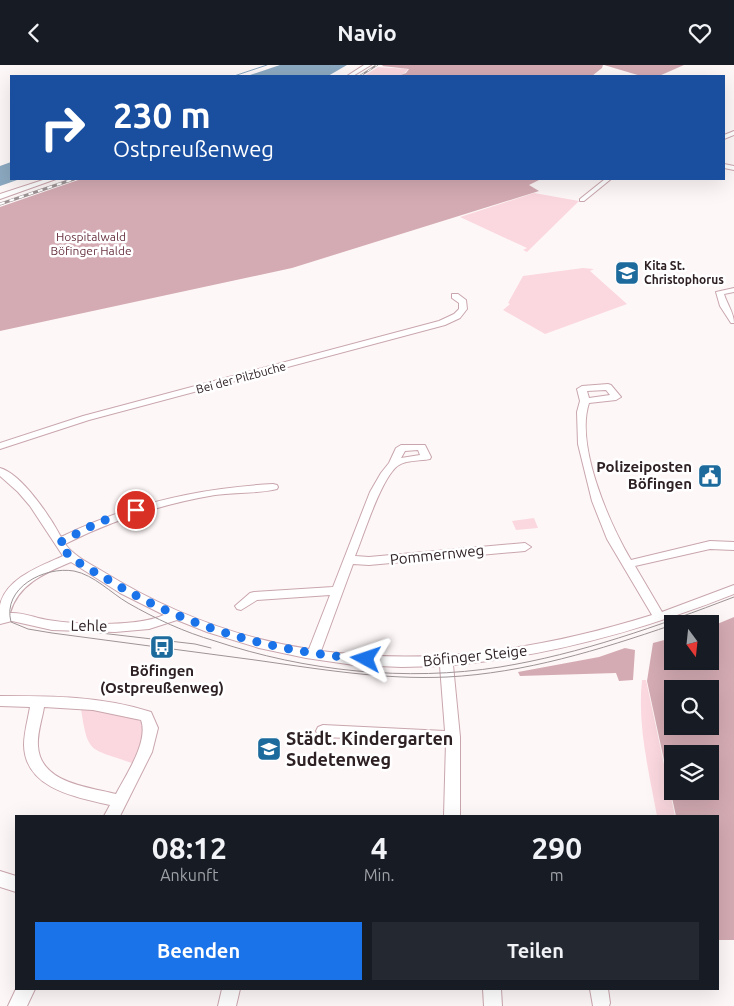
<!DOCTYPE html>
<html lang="de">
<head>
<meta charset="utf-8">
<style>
  body { margin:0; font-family:Ubuntu,sans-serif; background:#242831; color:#f1f3f6; height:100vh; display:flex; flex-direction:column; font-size:19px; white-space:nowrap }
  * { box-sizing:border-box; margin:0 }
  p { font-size:16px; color:#9ea1a6 }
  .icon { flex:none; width:28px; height:28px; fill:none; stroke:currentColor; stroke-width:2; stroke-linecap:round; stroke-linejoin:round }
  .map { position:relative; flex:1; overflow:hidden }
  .drawer { position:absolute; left:15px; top:750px; width:704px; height:175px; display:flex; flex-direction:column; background:#171b24; border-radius:0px; box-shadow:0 5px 20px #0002 }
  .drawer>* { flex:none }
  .banner { position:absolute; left:10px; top:10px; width:715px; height:105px; border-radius:0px; box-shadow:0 5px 20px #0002; background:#1a4fa0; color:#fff; overflow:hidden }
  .needle { width:32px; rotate:165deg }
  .fabs { position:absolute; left:664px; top:550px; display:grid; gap:10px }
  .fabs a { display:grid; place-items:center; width:55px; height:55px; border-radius:0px; background:#171b24; box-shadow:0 5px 20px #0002; font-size:25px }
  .pin { position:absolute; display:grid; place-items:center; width:42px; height:42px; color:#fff; margin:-21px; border:2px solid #fff; border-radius:50%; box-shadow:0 1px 5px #0007 }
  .me { position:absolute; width:55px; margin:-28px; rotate:275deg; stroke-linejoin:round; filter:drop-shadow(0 0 4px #0008) }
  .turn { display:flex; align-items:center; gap:18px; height:105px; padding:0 20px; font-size:22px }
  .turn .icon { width:65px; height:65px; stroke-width:2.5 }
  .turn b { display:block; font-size:35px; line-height:42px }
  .eta { display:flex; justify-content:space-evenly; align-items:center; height:85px; text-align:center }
  .eta b { font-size:30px; font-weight:700; line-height:35px }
  .cta { display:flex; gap:10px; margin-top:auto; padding:10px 20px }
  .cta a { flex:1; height:58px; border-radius:0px; background:#1a73e8; color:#fff; font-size:20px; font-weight:700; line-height:58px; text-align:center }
  .cta a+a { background:#242831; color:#f1f3f6 }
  header { display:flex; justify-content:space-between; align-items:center; height:65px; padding:0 20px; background:#171b24; font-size:22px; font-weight:700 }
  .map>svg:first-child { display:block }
</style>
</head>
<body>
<header><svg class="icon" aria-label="back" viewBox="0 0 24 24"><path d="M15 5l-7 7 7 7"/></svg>Navio<svg class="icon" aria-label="heart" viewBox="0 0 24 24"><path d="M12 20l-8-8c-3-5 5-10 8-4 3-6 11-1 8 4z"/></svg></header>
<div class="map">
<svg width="734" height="941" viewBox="0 0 734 941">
  <rect width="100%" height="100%" fill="#fef7f8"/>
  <!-- green -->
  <g fill="#fbd8df">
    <path d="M378 2 408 4C401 16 376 11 364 11Z"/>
    <polygon points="534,128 579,136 527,187 523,185 527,183 460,152"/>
    <polygon points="583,203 594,204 590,206 627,239 545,269 503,245 510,239 508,238 523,211"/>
    <polygon points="534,453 538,463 516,465 512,456"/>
    <path d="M642 615H646L675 751H657C649 707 637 660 642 615Z"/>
    <path d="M81 644 128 649 141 657 144 671 132 698C90 683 88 690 81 644Z"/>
  </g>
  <!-- forest -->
  <g fill="#d4abb3" fill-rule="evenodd">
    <polygon points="383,0 603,0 602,3 592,11 398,11 406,8 409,4 382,1"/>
    <polygon points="604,0 684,0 659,11 641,11"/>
    <polygon points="81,114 541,114 529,120 539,126 292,203 0,266 0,142"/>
    <path d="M734 552V875H718V751H676L647 616 653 578 672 573V596H710V562ZM672 624H710V661H672ZM672 689H710V726H672Z"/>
    <polygon points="625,583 635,585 633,615 619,616 616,608 520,611 518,607 599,592"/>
  </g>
  <!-- water -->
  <g fill="#8ba9c1">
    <polygon points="280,0 347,0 328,11 247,11"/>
    <polygon points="11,97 11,114 20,114 0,121 0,101"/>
  </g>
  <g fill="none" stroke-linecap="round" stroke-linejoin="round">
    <!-- stream -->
    <polyline stroke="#8ba9c1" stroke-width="1" points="234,11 267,0"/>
    <defs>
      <g id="minor">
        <polygon points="734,66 734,70 724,74 724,70"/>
        <polygon points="724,99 734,101 734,105 724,103"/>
        <polygon points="605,114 611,114 584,136 580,136 580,134"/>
        <path d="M734 223V227L724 229C727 239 734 248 734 258H731L720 241 716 227Z"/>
        <polygon points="452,229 458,229 466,235 467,244 460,253 445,260 89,355 0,384 0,378 83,351 439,256 454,249 459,244 459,238 452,233"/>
        <path d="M608 319 611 320 621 332 616 335 589 338C575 380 609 458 631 495L710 476 734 477V485L710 484 635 501 662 547 734 520V529C643 565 551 591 453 600L460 672V751H444L446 677 323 672 318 670 316 666 318 662 323 660 445 666 440 601 402 602 354 600 306 593 259 583 207 567 177 555 149 564 115 567 52 565 12 556 0 559C0 553 0 546 0 540 6 513 41 501 63 491L30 441 18 427 0 411V403C22 409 51 453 61 472 128 439 199 423 273 419L277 420 278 422 277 424C257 429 235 427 215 430 162 439 113 455 65 479 74 491 90 499 102 506 165 545 236 573 309 584L330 530 257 535 241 545 237 544 235 541 250 528 254 527 333 522 370 427 381 408 389 398 396 383 401 380H425L431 392 430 394C421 396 406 395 399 400 382 410 363 472 355 491L369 492 525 478 531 482 525 486 369 500 353 499 321 586C435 601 543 584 652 550L607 474 592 436 578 379 577 347 580 336 577 324 582 321ZM606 325 610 330 589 333 587 326ZM418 385 420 390 401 393 405 386ZM71 497 120 528 164 550C137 562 78 560 48 555 35 553 23 547 10 548 18 519 45 508 71 497Z"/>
        <path d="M0 631C51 631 102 631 151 647L158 663 152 687 120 751H104L110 740C76 732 25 724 24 680 24 668 28 654 30 642L0 641ZM44 642 93 645 141 655C149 676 126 710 116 729 88 722 40 718 38 681 37 668 42 655 44 642Z"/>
        <polygon points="0,806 16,811 16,827 0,822"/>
        <polygon points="16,924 35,924 27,941 8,941"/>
        <polygon points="222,924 240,924 236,941 218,941"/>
        <polygon points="483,924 501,924 502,941 484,941"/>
        <polygon points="590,924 608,924 610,938 609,941 593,941"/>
      </g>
      <g id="tertiary">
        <polygon points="364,0 371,0 353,11 347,11"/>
        <polygon points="46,114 56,114 0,134 0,129"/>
      </g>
    </defs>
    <!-- minor casing -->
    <use href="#minor" stroke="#c9a6ad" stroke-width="2"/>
    <!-- tertiary casing -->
    <use href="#tertiary" stroke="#c9a6ad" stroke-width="2"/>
    <!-- minor -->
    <use href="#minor" fill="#fff" fill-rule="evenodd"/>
    <!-- tertiary -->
    <use href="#tertiary" fill="#fff" fill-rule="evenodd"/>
    <!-- tram -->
    <g stroke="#9e9496" stroke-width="1">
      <path d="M672 560C599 585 525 608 447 612 383 615 319 604 255 595 187 586 120 577 52 568L28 564 11 557C2 523 44 501 74 506 94 510 111 528 128 538 156 554 184 567 215 576 305 606 406 617 500 602 580 589 658 561 734 532"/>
      <polyline points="92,567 195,579 211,583"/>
    </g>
    <defs>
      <polyline id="rail-far1" points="360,11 377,0"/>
      <polyline id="rail" points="0,139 74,114"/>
    </defs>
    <!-- rail-far1 casing -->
    <use href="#rail-far1" stroke="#9e9496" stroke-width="2"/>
    <!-- rail casing -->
    <use href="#rail" stroke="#9e9496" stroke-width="3"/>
    <!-- rail-far1 -->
    <use href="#rail-far1" stroke="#fff" stroke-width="1" stroke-dasharray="4.5" stroke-linecap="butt"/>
    <!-- rail -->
    <use href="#rail" stroke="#fff" stroke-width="2" stroke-dasharray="5" stroke-linecap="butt"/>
  </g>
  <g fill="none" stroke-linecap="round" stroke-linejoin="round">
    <!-- route -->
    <path stroke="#1a73e8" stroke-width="9" stroke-dasharray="0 16.2" d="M136 445 99 457 59 478C69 495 90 504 107 514 187 563 273 587 366 594"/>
  </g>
  <!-- icons -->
  <defs>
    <symbol id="school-square" viewBox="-11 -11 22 22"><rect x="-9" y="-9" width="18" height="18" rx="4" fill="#1d6a9c" stroke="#fff"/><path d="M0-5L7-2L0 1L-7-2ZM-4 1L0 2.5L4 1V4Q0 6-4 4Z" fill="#fff"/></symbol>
    <symbol id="civic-square" viewBox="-11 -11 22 22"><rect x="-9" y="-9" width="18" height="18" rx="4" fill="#1d6a9c" stroke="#fff"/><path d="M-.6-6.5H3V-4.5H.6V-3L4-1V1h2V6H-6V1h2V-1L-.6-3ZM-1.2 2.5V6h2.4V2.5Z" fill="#fff"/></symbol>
    <symbol id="bus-square" viewBox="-11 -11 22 22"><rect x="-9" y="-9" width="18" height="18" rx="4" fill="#1d6a9c" stroke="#fff"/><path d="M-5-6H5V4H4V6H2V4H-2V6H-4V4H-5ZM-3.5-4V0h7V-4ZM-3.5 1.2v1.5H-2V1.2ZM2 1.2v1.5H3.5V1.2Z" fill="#fff"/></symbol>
  </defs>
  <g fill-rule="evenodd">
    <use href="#school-square" x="613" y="194" width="28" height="28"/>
    <use href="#civic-square" x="696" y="397" width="28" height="28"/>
    <use href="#bus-square" x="148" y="568" width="28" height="28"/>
    <use href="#school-square" x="255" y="670" width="28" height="28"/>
  </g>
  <g text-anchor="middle" stroke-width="5" stroke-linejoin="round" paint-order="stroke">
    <!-- far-park labels -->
    <g font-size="12" fill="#693341" stroke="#fff">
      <text x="91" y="176">Hospitalwald<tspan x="91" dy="14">Böfinger Halde</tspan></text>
    </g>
    <!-- far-poi labels -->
    <g font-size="12" font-weight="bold" fill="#2e2124" stroke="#fff" text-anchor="start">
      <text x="644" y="205">Kita St.<tspan x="644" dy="14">Christophorus</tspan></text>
    </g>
    <!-- far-street labels -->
    <g font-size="12" fill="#2e2124" stroke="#fff">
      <text transform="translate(241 313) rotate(-15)" y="4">Bei der Pilzbuche</text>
    </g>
    <!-- poi labels -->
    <g font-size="15" font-weight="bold" fill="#2e2124" stroke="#fff" text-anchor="end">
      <text x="692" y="407">Polizeiposten<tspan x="692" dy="17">Böfingen</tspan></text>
      <text x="162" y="611" text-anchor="middle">Böfingen<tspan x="162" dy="17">(Ostpreußenweg)</tspan></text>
    </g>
    <!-- street labels -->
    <g font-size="15" fill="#2e2124" stroke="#fff">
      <text transform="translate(437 490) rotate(-6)" y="5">Pommernweg</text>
      <text transform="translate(89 561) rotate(1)" y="5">Lehle</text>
      <text transform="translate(475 591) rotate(-6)" y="5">Böfinger Steige</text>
    </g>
    <!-- near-poi labels -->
    <g font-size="18" font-weight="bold" fill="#2e2124" stroke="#fff" text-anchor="start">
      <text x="286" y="680">Städt. Kindergarten<tspan x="286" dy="21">Sudetenweg</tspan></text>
    </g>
  </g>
</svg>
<div class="fabs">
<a><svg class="needle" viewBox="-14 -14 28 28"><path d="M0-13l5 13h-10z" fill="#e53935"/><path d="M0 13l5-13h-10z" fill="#9ea1a6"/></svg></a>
<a><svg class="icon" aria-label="search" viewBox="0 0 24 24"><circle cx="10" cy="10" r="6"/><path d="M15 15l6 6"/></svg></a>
<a><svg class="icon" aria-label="layers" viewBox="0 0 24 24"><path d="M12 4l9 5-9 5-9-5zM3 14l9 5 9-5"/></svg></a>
</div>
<div class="pin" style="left:136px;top:445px;background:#d93025"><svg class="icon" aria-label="arrive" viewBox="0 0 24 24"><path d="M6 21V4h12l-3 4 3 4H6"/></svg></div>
<svg class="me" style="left:366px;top:594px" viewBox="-20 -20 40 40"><path d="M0-17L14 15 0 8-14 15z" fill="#1a73e8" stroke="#fff" stroke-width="4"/></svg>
<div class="banner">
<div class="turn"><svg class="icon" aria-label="right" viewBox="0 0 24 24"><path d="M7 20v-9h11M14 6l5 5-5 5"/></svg><div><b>230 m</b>Ostpreußenweg</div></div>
</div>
<section class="drawer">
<div class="eta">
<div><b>08:12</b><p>Ankunft</p></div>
<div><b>4</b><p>Min.</p></div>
<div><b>290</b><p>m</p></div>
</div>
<div class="cta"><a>Beenden</a><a>Teilen</a></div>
</section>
</div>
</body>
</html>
